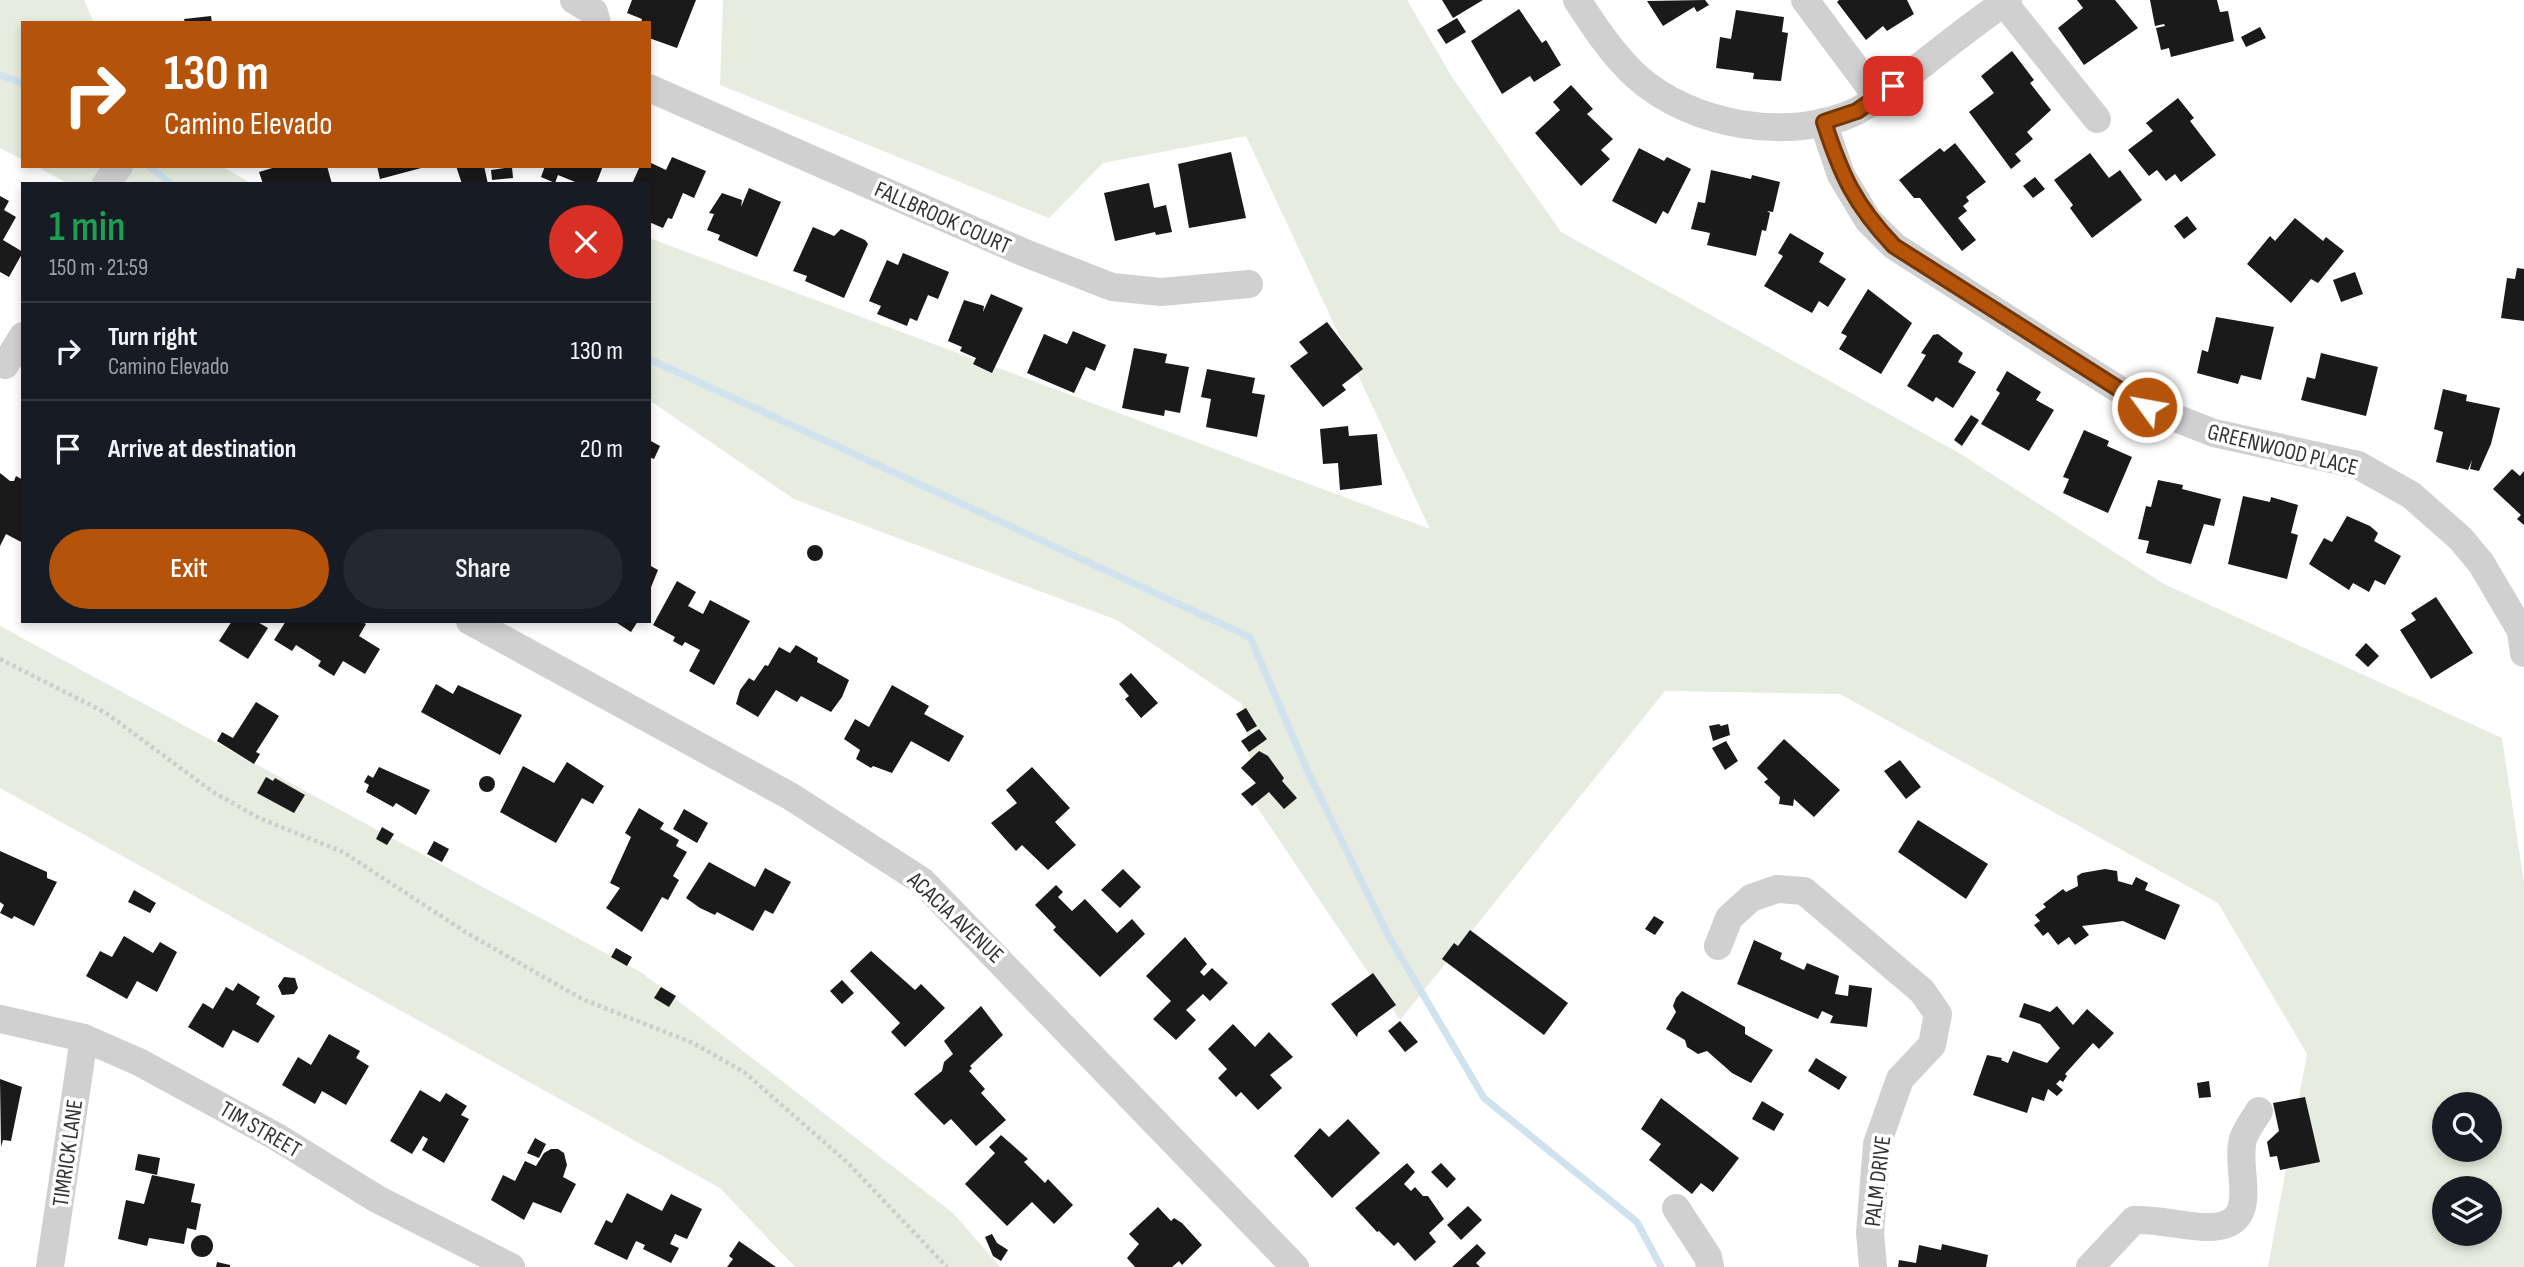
<!DOCTYPE html>
<html lang="en">
<head>
<meta charset="utf-8">
<style>
  body { margin:0; font-family:"Sofia Sans Condensed",sans-serif; background:#242831; color:#f1f3f6; height:100vh; display:flex; flex-direction:column; font-size:26px; white-space:nowrap }
  * { box-sizing:border-box; margin:0 }
  p { font-size:23px; color:#9ea1a6 }
  .icon { flex:none; width:38px; height:38px; fill:none; stroke:currentColor; stroke-width:2; stroke-linecap:round; stroke-linejoin:round }
  .map { position:relative; flex:1; overflow:hidden }
  .side { position:absolute; left:21px; top:182px; width:630px; height:441px; display:flex; flex-direction:column; background:#171b24; border-radius:0px; box-shadow:0 4px 10px #0003 }
  .side>* { flex:none }
  .top-card { position:absolute; left:21px; top:21px; width:630px; height:147px; border-radius:0px; box-shadow:0 4px 10px #0003; background:#b45309; color:#fff; overflow:hidden }
  .tools { position:absolute; left:2432px; top:1092px; display:grid; gap:14px }
  .tools a { display:grid; place-items:center; width:70px; height:70px; border-radius:50%; background:#171b24; box-shadow:0 4px 10px #0003; font-size:35px }
  .pin { position:absolute; display:grid; place-items:center; width:60px; height:60px; color:#fff; margin:-30px; border-radius:14px; box-shadow:0 4px 10px #0006 }
  .me { position:absolute; width:77px; margin:-38px; rotate:302deg; stroke-linejoin:round; filter:drop-shadow(0 0 5px #0008) }
  .turn { display:flex; align-items:center; gap:24px; height:147px; padding:0 28px; font-size:32px }
  .turn .icon { width:91px; height:91px; stroke-width:2.5 }
  .turn b { display:block; font-size:49px; line-height:60px }
  .round { display:grid; place-items:center; flex:none; width:74px; height:74px; border-radius:37px; background:#242831 }
  .overview { display:flex; align-items:center; justify-content:space-between; height:119px; padding:0 28px }
  h1 { font-size:42px; font-weight:600; line-height:52px; color:#1e9e55 }
  .cta { display:flex; gap:14px; margin-top:auto; padding:14px 28px }
  .cta a { flex:1; height:80px; border-radius:42px; background:#b45309; color:#fff; font-size:28px; font-weight:600; line-height:80px; text-align:center }
  .cta a+a { background:#242831; color:#f1f3f6 }
  ul { padding:0; list-style:none }
  li { display:flex; align-items:center; gap:21px; height:98px; padding:0 28px; border-top:2px solid #363941 }
  li div { flex:1 }
  li b { display:block; font-size:26px }
  li em { font-style:normal }
  .map>svg:first-child { display:block }
</style>
</head>
<body>
<div class="map">
<svg width="2524" height="1267" viewBox="0 0 2524 1267">
  <rect width="100%" height="100%" fill="#fff"/>
  <!-- green -->
  <g fill="#e6ecdf" fill-rule="evenodd">
    <polygon points="0,0 84,0 94,23 23,23 23,160 0,148"/>
    <path d="M723 0H1407L1452 77 1561 232 1959 453 2164 584 2502 738 2524 883V1267H2268L2307 1054 2218 903 1840 694 1665 691 1400 1020 1257 807 1242 704 1117 620 794 499 649 400V238L1430 529 1246 136 1103 163 1049 218 720 85ZM2445 1104H2490V1150H2445ZM2445 1188H2490V1234H2445Z"/>
    <polygon points="35,166 221,166 252,184 69,184"/>
    <polygon points="0,626 642,973 953,1213 1000,1267 795,1267 720,1188 0,788"/>
  </g>
  <g fill="none" stroke-linecap="round" stroke-linejoin="round">
    <!-- stream -->
    <g stroke="#cfe2ee" stroke-width="7">
      <polyline points="0,75 23,83"/>
      <polyline points="149,166 171,184"/>
      <polyline points="649,359 1250,637 1309,774 1388,935 1484,1098 1637,1222 1661,1267"/>
    </g>
  </g>
  <!-- building -->
  <g fill="#1a1a1a">
    <polygon points="632,0 696,0 677,48 649,38 649,23 641,23 642,19 627,13"/>
    <polygon points="1442,0 1483,0 1453,18"/>
    <polygon points="1705,0 1709,5 1697,12 1694,7 1663,26 1647,1"/>
    <polygon points="1839,0 1907,0 1914,14 1887,31 1883,26 1866,40 1837,2"/>
    <polygon points="2077,0 2115,0 2138,28 2084,65 2058,28 2083,8"/>
    <polygon points="2150,0 2217,0 2220,12 2228,11 2234,41 2171,57 2169,48 2161,50 2156,28 2165,26 2164,24 2155,26"/>
    <polygon points="1519,9 1542,43 1546,40 1561,65 1534,82 1530,76 1502,94 1471,41"/>
    <polygon points="1736,10 1784,17 1782,32 1788,33 1781,81 1753,79 1754,73 1716,68 1720,37 1731,39"/>
    <polygon points="211,16 212,23 185,23 184,19"/>
    <polygon points="1457,18 1466,32 1446,44 1437,30"/>
    <polygon points="2260,27 2266,38 2246,47 2241,37"/>
    <polygon points="2012,51 2034,80 2030,83 2051,110 2027,132 2033,139 2015,154 2021,161 2011,169 1969,112 1994,93 1981,76"/>
    <polygon points="1571,85 1593,109 1587,114 1613,139 1601,150 1610,159 1581,186 1535,133 1560,110 1553,102"/>
    <polygon points="2178,98 2194,118 2190,121 2216,155 2181,182 2175,174 2166,181 2157,170 2149,176 2128,150 2153,131 2146,123"/>
    <polygon points="1955,143 1986,182 1966,197 1969,201 1963,206 1967,211 1958,218 1976,240 1962,251 1920,198 1914,198 1899,180 1940,148 1944,152"/>
    <polygon points="1639,148 1664,161 1667,157 1691,169 1668,214 1663,211 1656,224 1612,201"/>
    <polygon points="1231,152 1246,218 1189,228 1178,164"/>
    <polygon points="2090,153 2109,178 2120,170 2142,200 2092,238 2070,208 2073,205 2054,180"/>
    <polygon points="672,157 706,171 694,198 683,193 672,219 668,218 663,228 649,222 649,184 632,184 640,166 649,166 649,162 666,170"/>
    <polygon points="279,166 327,166 332,184 263,184 259,172"/>
    <polygon points="377,166 425,166 425,167 380,179"/>
    <polygon points="456,166 484,166 488,184 462,184"/>
    <polygon points="545,166 603,166 596,184 580,184 558,175 555,183 541,177"/>
    <polygon points="512,167 513,178 492,180 491,170"/>
    <polygon points="1711,170 1751,179 1752,175 1780,182 1773,212 1767,211 1770,213 1766,231 1762,230 1756,256 1707,245 1710,233 1691,229 1698,202 1705,203"/>
    <polygon points="2035,177 2045,189 2033,198 2023,186"/>
    <polygon points="1149,183 1154,208 1166,205 1172,232 1156,235 1155,232 1115,241 1104,193"/>
    <polygon points="749,188 781,202 757,257 718,240 720,235 707,230 714,214 709,213 722,193 742,200 741,207"/>
    <polygon points="0,196 9,201 4,210 16,217 3,240 23,252 9,277 0,272"/>
    <polygon points="2187,216 2197,229 2184,239 2174,226"/>
    <polygon points="2295,218 2323,241 2326,237 2344,251 2318,283 2311,279 2291,303 2247,264 2270,236 2275,241"/>
    <polygon points="813,227 834,236 841,229 865,240 868,244 844,298 805,281 807,276 793,271"/>
    <polygon points="1790,233 1824,253 1819,262 1846,279 1828,307 1819,301 1812,313 1764,286 1783,256 1778,253"/>
    <polygon points="903,253 949,272 938,299 928,295 917,321 910,318 907,326 877,314 881,306 869,301 887,260 898,265"/>
    <polygon points="2517,268 2524,269 2524,321 2501,318 2507,278 2515,279"/>
    <polygon points="2355,272 2363,294 2341,302 2333,280"/>
    <polygon points="1868,289 1912,323 1881,374 1839,349 1847,336 1841,333"/>
    <polygon points="991,294 1023,308 992,373 973,364 976,358 960,351 962,347 948,341 964,300 984,306 983,312"/>
    <polygon points="2216,317 2274,327 2261,380 2241,375 2238,384 2197,373 2202,350 2208,352"/>
    <polygon points="1327,322 1363,369 1342,385 1346,390 1323,407 1290,366 1308,353 1299,342"/>
    <polygon points="1073,331 1106,345 1095,371 1086,367 1074,393 1027,373 1044,334 1067,344"/>
    <polygon points="1938,334 1963,353 1958,362 1976,372 1953,408 1936,397 1933,402 1907,386 1926,355 1921,353 1933,335"/>
    <polygon points="1134,348 1167,354 1165,363 1189,367 1180,413 1165,410 1164,416 1122,408"/>
    <polygon points="2321,353 2378,367 2366,416 2301,400 2307,377 2315,379"/>
    <polygon points="1207,369 1255,378 1252,393 1265,395 1257,437 1206,427 1211,399 1201,397"/>
    <polygon points="2007,371 2041,392 2036,400 2054,410 2029,451 1981,424 2000,393 1996,390"/>
    <polygon points="2443,389 2467,395 2466,401 2500,408 2491,444 2479,471 2470,469 2472,460 2468,470 2436,462 2443,432 2434,429"/>
    <polygon points="1971,415 1979,420 1962,446 1954,440"/>
    <polygon points="1348,426 1349,436 1377,434 1382,485 1340,490 1338,463 1323,464 1320,429"/>
    <polygon points="2084,430 2109,441 2107,446 2132,457 2108,513 2063,493 2069,479 2063,477"/>
    <polygon points="649,440 660,446 654,459 649,457"/>
    <polygon points="2512,469 2520,476 2524,471 2524,525 2517,519 2521,515 2493,489"/>
    <polygon points="0,473 10,481 14,481 16,476 23,480 23,543 6,534 0,546"/>
    <polygon points="2158,480 2183,485 2182,489 2221,499 2214,526 2204,524 2191,564 2146,553 2149,541 2138,539 2146,506 2151,507"/>
    <polygon points="2243,496 2270,502 2271,497 2298,505 2291,533 2298,535 2287,579 2228,564"/>
    <polygon points="2347,516 2370,526 2378,533 2374,541 2401,556 2385,585 2375,580 2369,592 2353,583 2349,590 2309,564 2324,538 2332,542"/>
    <circle cx="815" cy="553" r="8"/>
    <polygon points="649,565 658,570 649,592"/>
    <polygon points="677,581 696,592 688,606 703,614 710,600 750,621 714,685 689,671 700,650 685,642 682,646 673,641 675,637 653,625"/>
    <polygon points="2436,597 2473,653 2431,679 2400,630 2416,620 2411,613"/>
    <polygon points="232,621 256,621 268,628 248,659 219,641"/>
    <polygon points="286,621 361,621 366,624 359,636 380,649 365,674 343,661 334,676 318,666 321,661 296,645 292,651 274,640"/>
    <polygon points="614,621 638,621 631,632"/>
    <polygon points="2366,643 2379,656 2368,667 2355,655"/>
    <polygon points="796,645 818,658 817,662 849,680 842,697 831,712 801,696 797,702 776,690 758,717 736,704 740,690 749,678 754,681 765,665 768,666 779,647 790,653"/>
    <polygon points="1131,673 1158,703 1141,718 1125,699 1129,696 1119,684"/>
    <polygon points="436,684 453,694 458,685 522,715 500,755 421,712"/>
    <polygon points="892,685 929,706 924,714 964,736 949,762 911,741 892,773 873,766 871,768 856,759 860,750 844,739 855,719 869,727"/>
    <polygon points="256,702 279,716 256,752 260,754 254,764 217,741 222,732 233,738"/>
    <polygon points="1246,708 1257,726 1247,732 1236,714"/>
    <polygon points="1719,724 1721,726 1728,724 1730,735 1713,741 1709,726"/>
    <polygon points="1259,729 1267,739 1249,752 1241,741"/>
    <polygon points="1784,739 1840,790 1814,817 1794,799 1793,806 1779,804 1780,797 1764,782 1768,779 1757,768"/>
    <polygon points="1726,741 1738,761 1725,770 1712,748"/>
    <polygon points="1259,751 1268,756 1284,778 1282,781 1297,798 1284,809 1269,792 1252,806 1241,794 1256,783 1241,768"/>
    <polygon points="1900,760 1921,787 1906,799 1884,771"/>
    <polygon points="567,762 604,786 593,804 582,798 556,843 500,812 523,766 554,783"/>
    <polygon points="379,767 430,790 416,815 396,803 393,807 366,792 369,785 364,782 368,775 373,778"/>
    <polygon points="1032,767 1070,808 1055,822 1076,845 1048,870 1022,845 1016,851 991,823 1017,803 1006,790"/>
    <circle cx="487" cy="784" r="8"/>
    <polygon points="266,777 273,781 275,778 305,795 294,813 257,793"/>
    <polygon points="639,808 664,823 660,829 679,840 676,846 687,852 673,876 679,880 668,900 662,897 642,932 606,908 620,888 610,883 631,837 625,833"/>
    <polygon points="684,809 708,823 697,843 673,829"/>
    <polygon points="1918,820 1988,864 1966,899 1898,852"/>
    <polygon points="382,827 394,834 387,845 376,839"/>
    <polygon points="434,841 449,849 442,862 427,854"/>
    <polygon points="0,851 47,872 47,878 57,882 34,926 14,916 12,919 0,913 4,905 0,902"/>
    <polygon points="709,862 755,887 765,868 791,882 773,914 765,910 753,931 717,912 715,915 700,908 686,898"/>
    <polygon points="1123,869 1141,887 1120,908 1101,890"/>
    <polygon points="2105,869 2117,871 2118,881 2132,885 2136,877 2148,883 2145,890 2180,905 2165,940 2123,921 2082,926 2089,935 2075,945 2069,937 2058,945 2048,932 2043,936 2034,925 2040,921 2035,915 2046,907 2043,904 2063,889 2066,892 2078,886 2077,876 2082,873"/>
    <polygon points="1056,885 1063,892 1058,897 1072,911 1085,899 1117,933 1132,919 1145,934 1100,977 1053,930 1056,927 1035,905"/>
    <polygon points="134,890 156,903 150,913 128,902"/>
    <polygon points="1654,916 1664,922 1655,935 1645,929"/>
    <polygon points="1470,930 1568,1003 1544,1035 1442,959 1454,943 1458,946"/>
    <polygon points="124,936 153,953 160,942 177,952 157,992 137,981 127,999 86,976 100,951 112,957"/>
    <polygon points="1185,937 1207,964 1200,972 1204,976 1212,968 1228,983 1210,1001 1203,994 1186,1010 1196,1020 1176,1040 1153,1019 1171,1001 1146,976"/>
    <polygon points="1754,940 1782,953 1780,959 1804,970 1807,963 1839,976 1835,994 1848,996 1849,985 1872,988 1867,1027 1830,1023 1833,1016 1822,1011 1818,1019 1737,984"/>
    <polygon points="616,948 632,957 627,966 611,957"/>
    <polygon points="871,951 915,990 921,984 945,1008 905,1047 891,1032 900,1023 850,971"/>
    <polygon points="1373,973 1396,1005 1358,1033 1357,1037 1331,1004"/>
    <polygon points="284,977 295,978 298,988 294,994 282,995 278,986"/>
    <polygon points="842,980 854,993 842,1004 830,991"/>
    <polygon points="238,983 260,997 256,1004 275,1016 258,1043 233,1030 223,1048 188,1027 203,1003 213,1009 226,987 233,991"/>
    <polygon points="661,987 676,996 669,1007 654,998"/>
    <polygon points="1682,991 1745,1027 1745,1034 1773,1050 1751,1083 1732,1073 1707,1051 1698,1054 1687,1047 1685,1040 1666,1029 1676,1012 1673,1006 1676,998"/>
    <polygon points="2024,1003 2050,1012 2057,1006 2073,1025 2087,1009 2114,1033 2099,1049 2093,1043 2065,1074 2067,1076 2063,1082 2060,1080 2056,1084 2063,1090 2057,1096 2048,1089 2044,1101 2032,1097 2027,1113 1973,1095 1987,1055 2002,1058 2001,1060 2008,1063 2013,1051 2047,1063 2060,1048 2040,1024 2019,1017"/>
    <polygon points="981,1006 1003,1035 970,1066 972,1068 969,1071 985,1089 981,1093 1006,1120 976,1146 951,1119 944,1125 914,1094 942,1071 944,1062 953,1054 944,1041"/>
    <polygon points="1400,1021 1418,1042 1405,1052 1388,1031"/>
    <polygon points="1233,1024 1255,1047 1269,1032 1293,1057 1270,1075 1282,1088 1258,1110 1241,1092 1236,1097 1218,1078 1227,1069 1208,1049"/>
    <polygon points="329,1034 360,1051 356,1058 369,1066 346,1105 322,1091 315,1104 282,1085 298,1057 311,1065"/>
    <polygon points="1816,1058 1847,1077 1839,1090 1808,1071"/>
    <polygon points="0,1079 22,1087 11,1141 3,1140 1,1147"/>
    <polygon points="2209,1081 2211,1097 2199,1098 2197,1083"/>
    <polygon points="420,1090 440,1102 446,1093 467,1106 461,1115 469,1119 444,1163 422,1150 428,1139 423,1136 412,1154 390,1141"/>
    <polygon points="2305,1097 2320,1162 2280,1170 2277,1156 2270,1157 2267,1142 2279,1131 2273,1103"/>
    <polygon points="1661,1098 1739,1158 1713,1192 1701,1183 1692,1194 1649,1160 1661,1144 1641,1129"/>
    <polygon points="1762,1101 1784,1114 1774,1131 1752,1119"/>
    <polygon points="1348,1119 1380,1153 1332,1198 1294,1156 1320,1128 1329,1137"/>
    <polygon points="1001,1135 1028,1159 1024,1162 1045,1183 1048,1179 1073,1205 1054,1224 1032,1202 1007,1226 965,1184 995,1153 989,1147"/>
    <polygon points="535,1138 546,1144 539,1158 527,1153"/>
    <polygon points="551,1149 558,1149 564,1153 567,1165 563,1177 576,1184 561,1213 533,1202 524,1220 491,1200 503,1175 515,1181 525,1161 536,1166 544,1153"/>
    <polygon points="138,1154 160,1158 157,1175 135,1170"/>
    <polygon points="1407,1163 1415,1172 1404,1184 1411,1191 1415,1187 1423,1196 1428,1196 1444,1219 1429,1233 1436,1242 1415,1261 1398,1242 1394,1246 1379,1231 1377,1232 1355,1208"/>
    <polygon points="1441,1163 1456,1179 1447,1188 1431,1172"/>
    <polygon points="152,1175 195,1184 191,1202 201,1204 196,1230 187,1228 184,1244 149,1238 147,1246 118,1239 126,1200 144,1204"/>
    <polygon points="627,1193 662,1211 671,1194 702,1209 687,1239 675,1234 670,1244 679,1248 671,1263 643,1249 645,1245 636,1241 627,1260 594,1244 606,1220 612,1223"/>
    <polygon points="1468,1206 1482,1220 1461,1240 1447,1225"/>
    <polygon points="1158,1207 1171,1221 1174,1218 1182,1223 1202,1245 1182,1265 1179,1261 1172,1267 1135,1267 1127,1258 1139,1244 1129,1234"/>
    <polygon points="992,1234 997,1243 1008,1250 1001,1261 993,1256 985,1237"/>
    <circle cx="202" cy="1246" r="11"/>
    <polygon points="739,1241 776,1267 727,1267 733,1259 729,1256"/>
    <polygon points="1477,1244 1486,1253 1476,1263 1480,1267 1452,1267"/>
    <polygon points="1942,1244 1988,1255 1986,1267 1898,1267 1899,1260 1916,1263 1919,1245 1941,1250"/>
    <polygon points="217,1262 230,1265 230,1267 216,1267"/>
  </g>
  <g fill="none" stroke-linecap="round" stroke-linejoin="round">
    <!-- path -->
    <polyline stroke="#cdcdcd" stroke-width="4.5" stroke-dasharray="3.5 3.5" stroke-linecap="butt" points="0,659 106,713 213,792 259,818 343,852 467,933 582,999 693,1043 744,1072 848,1163 947,1267"/>
    <!-- minor -->
    <g stroke="#d0d0d0" stroke-width="28">
      <polyline points="574,0 594,12 597,23"/>
      <path d="M1577 0C1594 26 1613 55 1636 76 1691 126 1790 143 1857 111 1876 101 1893 86 1910 74 1942 49 1974 23 2008 0"/>
      <polyline points="1805,0 1878,98"/>
      <polyline points="2004,3 2097,119"/>
      <polyline points="649,88 1025,253 1112,287 1161,292 1249,284"/>
      <polyline points="1823,122 1841,175 1868,220 1894,246 2072,360 2147,407 2214,433 2358,465 2411,495 2460,538 2481,563 2521,631 2524,653"/>
      <polyline points="106,184 119,166"/>
      <polyline points="5,365 23,336"/>
      <polyline points="470,621 790,796 922,881 1295,1267"/>
      <polyline points="1718,946 1729,918 1751,898 1777,889 1804,891 1922,991 1938,1014 1932,1045 1900,1079 1877,1144 1870,1233 1873,1267"/>
      <polyline points="0,1019 84,1038 139,1062 277,1137 377,1199 511,1267"/>
      <polyline points="1676,1208 1708,1257 1710,1267"/>
      <polyline points="50,1267 84,1038"/>
      <path d="M2090 1267 2134 1220C2158 1219 2180 1226 2204 1227 2266 1229 2234 1173 2243 1139 2246 1130 2254 1119 2259 1111"/>
    </g>
  </g>
  <g fill="none" stroke-linecap="round" stroke-linejoin="round">
    <defs>
      <path id="route" d="M1893 86 1857 111 1824 122C1841 175 1855 205 1894 246L2147 407"/>
    </defs>
    <!-- route casing -->
    <use href="#route" stroke="#753606" stroke-width="18"/>
    <!-- route -->
    <use href="#route" stroke="#b45309" stroke-width="12"/>
  </g>
  <g text-anchor="middle" stroke-width="7" stroke-linejoin="round" paint-order="stroke">
    <!-- street labels -->
    <g font-size="23" fill="#333" stroke="#fff">
      <text transform="translate(943 217) rotate(24)" y="8">FALLBROOK COURT</text>
      <text transform="translate(2283 449) rotate(14)" y="8">GREENWOOD PLACE</text>
      <text transform="translate(956 917) rotate(43)" y="8">ACACIA AVENUE</text>
      <text transform="translate(261 1129) rotate(30)" y="8">TIM STREET</text>
      <text transform="translate(67 1153) rotate(-82)" y="8">TIMRICK LANE</text>
      <text transform="translate(1877 1181) rotate(-83)" y="8">PALM DRIVE</text>
    </g>
  </g>
</svg>
<div class="tools">
<a><svg class="icon" aria-label="search" viewBox="0 0 24 24"><circle cx="10" cy="10" r="6"/><path d="M15 15l6 6"/></svg></a>
<a><svg class="icon" aria-label="layers" viewBox="0 0 24 24"><path d="M12 4l9 5-9 5-9-5zM3 14l9 5 9-5"/></svg></a>
</div>
<div class="pin" style="left:1893px;top:86px;background:#d93025"><svg class="icon" aria-label="arrive" viewBox="0 0 24 24"><path d="M6 21V4h12l-3 4 3 4H6"/></svg></div>
<svg class="me" style="left:2147px;top:407px" viewBox="-20 -20 40 40"><circle r="17" fill="#b45309" stroke="#fff" stroke-width="3"/><path d="M0-11L8 9 0 5-8 9z" fill="#fff"/></svg>
<div class="top-card">
<div class="turn"><svg class="icon" aria-label="right" viewBox="0 0 24 24"><path d="M7 20v-9h11M14 6l5 5-5 5"/></svg><div><b>130 m</b>Camino Elevado</div></div>
</div>
<section class="side">
<div class="overview"><div><h1>1 min</h1><p>150 m · 21:59</p></div><a class="round" style="background:#d93025;color:#fff"><svg class="icon" aria-label="close" viewBox="0 0 24 24"><path d="M6 6l12 12M18 6L6 18"/></svg></a></div>
<ul>
<li><svg class="icon" aria-label="right" viewBox="0 0 24 24"><path d="M7 20v-9h11M14 6l5 5-5 5"/></svg><div><b>Turn right</b><p>Camino Elevado</p></div><em>130 m</em></li>
<li><svg class="icon" aria-label="arrive" viewBox="0 0 24 24"><path d="M6 21V4h12l-3 4 3 4H6"/></svg><div><b>Arrive at destination</b></div><em>20 m</em></li>
</ul>
<div class="cta"><a>Exit</a><a>Share</a></div>
</section>
</div>
</body>
</html>
